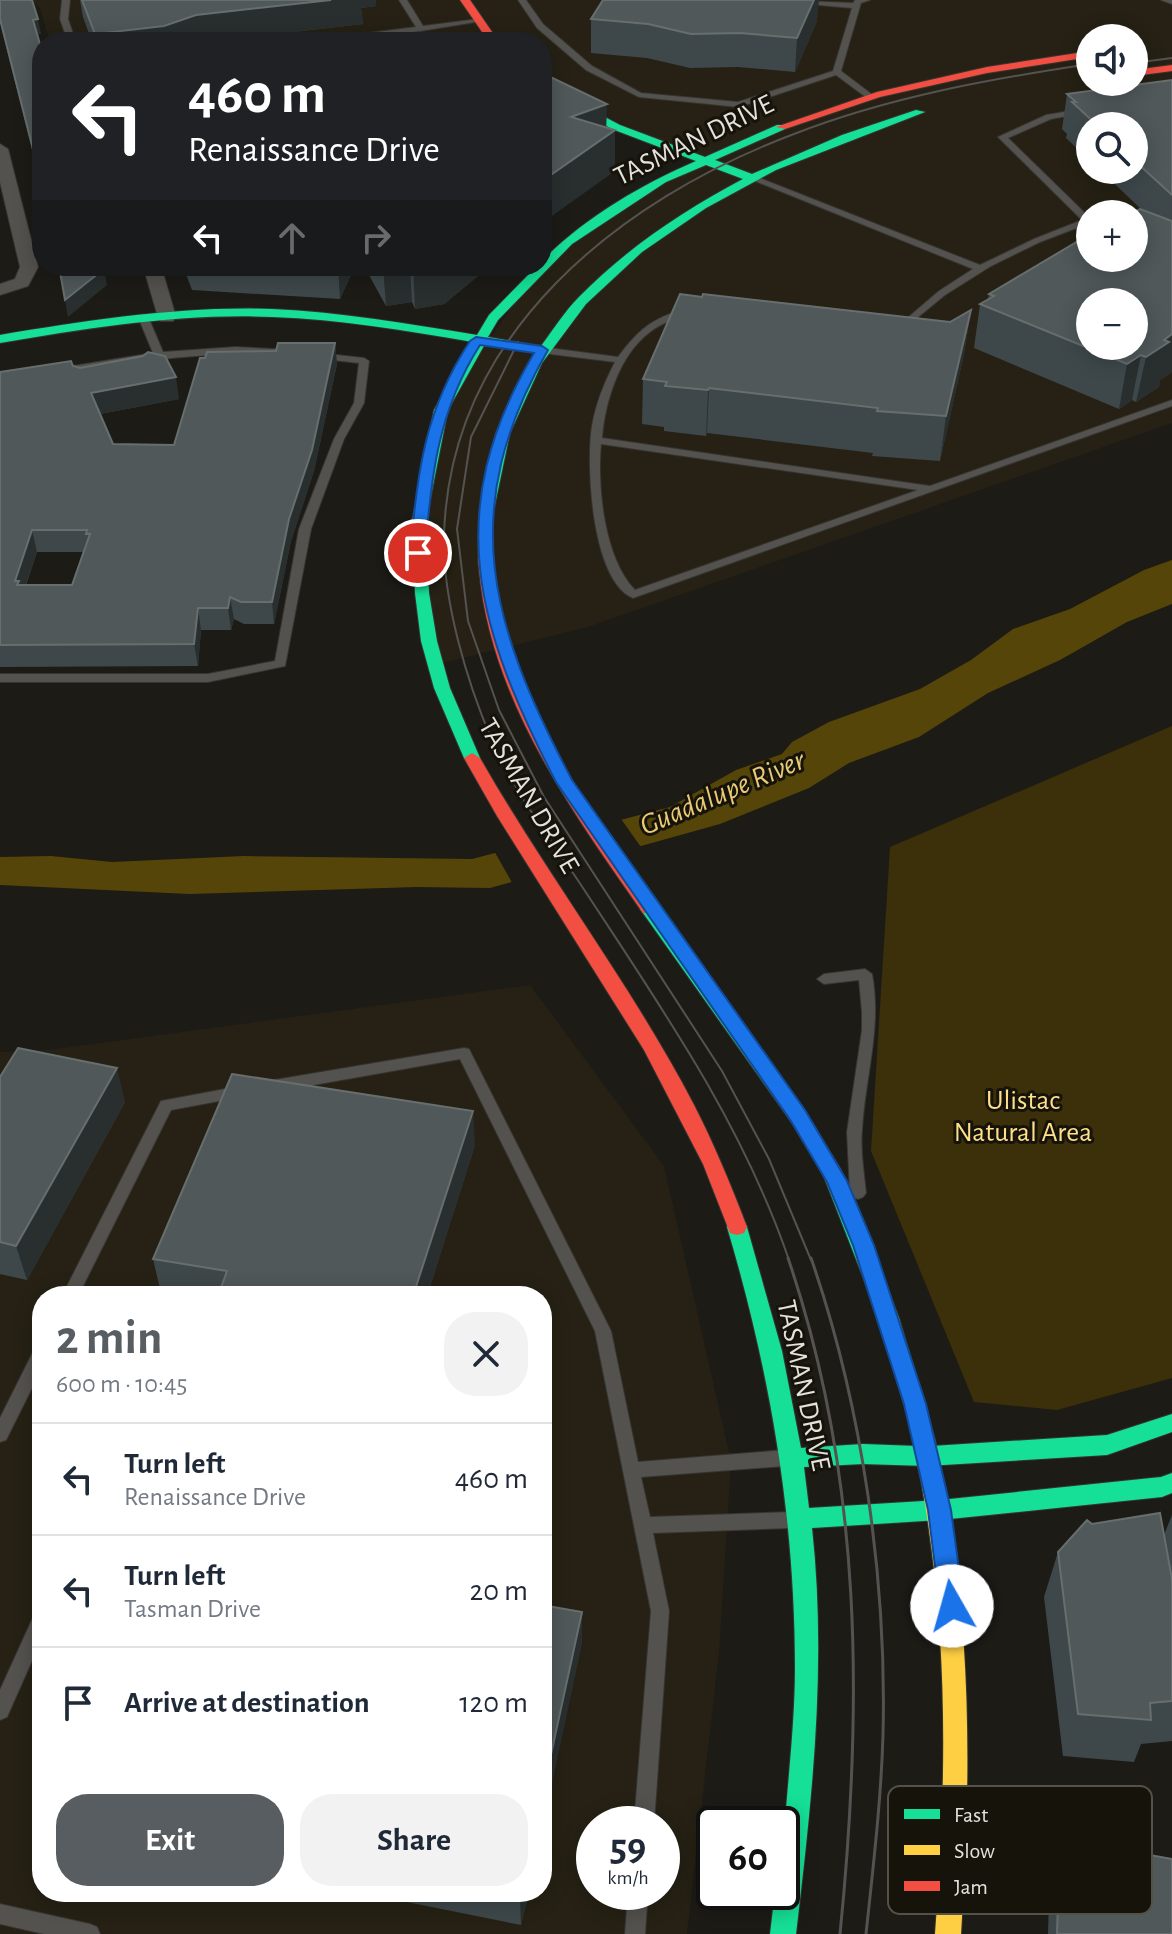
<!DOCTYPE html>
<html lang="en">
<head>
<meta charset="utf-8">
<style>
  body { margin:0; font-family:"Alegreya Sans",sans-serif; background:#f2f2f3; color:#1f2937; height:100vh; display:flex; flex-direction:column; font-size:30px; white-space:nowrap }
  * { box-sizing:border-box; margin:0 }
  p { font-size:26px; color:#747a83 }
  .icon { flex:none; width:44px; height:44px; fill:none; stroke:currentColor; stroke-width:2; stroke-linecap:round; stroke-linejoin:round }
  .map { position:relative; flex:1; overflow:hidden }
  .sheet { position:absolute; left:32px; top:1286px; width:520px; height:616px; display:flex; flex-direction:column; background:#fff; border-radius:32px; box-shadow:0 4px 20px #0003 }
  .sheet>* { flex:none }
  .guide { position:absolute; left:32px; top:32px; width:520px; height:244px; border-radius:32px; box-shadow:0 4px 20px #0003; background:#202124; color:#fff; overflow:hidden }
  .controls { position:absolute; left:1076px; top:24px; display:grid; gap:16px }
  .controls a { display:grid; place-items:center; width:72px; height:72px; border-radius:50%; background:#fff; box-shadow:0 4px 20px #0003; font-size:40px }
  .speed { position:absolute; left:576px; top:1806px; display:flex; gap:16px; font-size:40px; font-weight:700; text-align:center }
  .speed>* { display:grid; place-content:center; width:104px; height:104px; border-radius:50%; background:#fff; box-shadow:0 4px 20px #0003; line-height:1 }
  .speed small { font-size:20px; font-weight:400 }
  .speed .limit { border:4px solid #111; border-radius:12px; background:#fff; color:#111 }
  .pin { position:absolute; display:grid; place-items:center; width:68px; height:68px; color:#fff; margin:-34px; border:4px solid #fff; border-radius:50%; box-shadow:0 2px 8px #0007 }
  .me { position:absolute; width:88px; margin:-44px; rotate:353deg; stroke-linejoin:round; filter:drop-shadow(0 0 6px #0008) }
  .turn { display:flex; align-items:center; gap:28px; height:168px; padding:0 24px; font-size:36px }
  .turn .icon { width:104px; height:104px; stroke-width:2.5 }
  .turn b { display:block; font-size:56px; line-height:68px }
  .lanes { display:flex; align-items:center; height:76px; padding:0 24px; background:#0003; justify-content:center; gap:40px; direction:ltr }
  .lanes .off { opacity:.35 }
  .round { display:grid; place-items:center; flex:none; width:84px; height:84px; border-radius:32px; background:#f2f2f3 }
  .head { display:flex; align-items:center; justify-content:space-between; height:136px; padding:0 24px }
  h1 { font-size:48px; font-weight:600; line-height:60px; color:#585d62 }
  .primary-button { display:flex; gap:16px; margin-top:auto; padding:16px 24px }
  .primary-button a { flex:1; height:92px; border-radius:32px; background:#585d62; color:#fff; font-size:32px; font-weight:600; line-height:92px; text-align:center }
  .primary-button a+a { background:#f2f2f3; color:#1f2937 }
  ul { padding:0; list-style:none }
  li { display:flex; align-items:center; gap:24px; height:112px; padding:0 24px; border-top:2px solid #e0e1e3 }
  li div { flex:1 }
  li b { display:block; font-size:30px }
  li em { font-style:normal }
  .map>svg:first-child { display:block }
</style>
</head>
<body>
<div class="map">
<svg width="1172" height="1934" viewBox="0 0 1172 1934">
  <rect width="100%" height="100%" fill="#1c1b16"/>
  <!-- built -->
  <g fill="#262114" fill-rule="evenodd">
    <path d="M31 0H1172V423L588 627 438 664 421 561 440 408 540 268 566 245 700 161 542 86V42H495L486 32 404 42H50L40 8ZM1090 38H1134V82H1090ZM1090 126H1134V170H1090ZM1090 214H1134V258H1090ZM1090 302H1134V346H1090Z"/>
    <path d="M530 985 664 1166 731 1461 719 1652 687 1934H0V1052L49 1050ZM42 1296H542V1892H42ZM594 1824H662V1892H594Z"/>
  </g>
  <!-- green -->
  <polygon fill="#3b3009" points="1172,726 1172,1378 1057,1410 974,1402 871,1151 890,847"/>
  <!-- water -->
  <polygon fill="#564509" points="1172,560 1172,604 1127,622 1060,660 988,693 919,737 849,763 809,788 720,824 490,888 417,887 189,894 0,885 0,857 51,856 112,862 244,856 472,859 670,807 736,770 782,754 792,742 829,722 920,689 971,660 1013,629 1070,609 1144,570"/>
  <!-- pier -->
  <polygon fill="#1c1b16" points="619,816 643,850 514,886 493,849"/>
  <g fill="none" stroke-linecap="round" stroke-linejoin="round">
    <defs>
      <g id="lane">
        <polygon points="62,0 70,0 68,19 76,42 68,42 60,19"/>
        <polygon points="399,0 407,0 423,26 478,19 482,21 421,31 331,42 309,42 313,40 416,27"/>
        <polygon points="518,0 526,0 543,24 592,66 641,93 738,102 833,71 852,8 784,2 780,0 853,3 855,0 870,0 861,3 841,71 874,96 867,98 836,75 739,107 639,97 586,70 537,28"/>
        <polygon points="1161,0 1172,0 1172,4"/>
        <polygon points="1081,109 1085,111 1084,113 1051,119 1008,138 1090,218 1090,223 1040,242 991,266 945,295 900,332 895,329 897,327 939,291 973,269 745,177 752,175 980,265 1034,239 1082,220 998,137 1046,115"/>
        <path d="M686 309 691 312 689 314C676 318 661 323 650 332 619 355 605 402 602 438L930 486 1172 400V406L633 598C591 580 586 464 592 426 596 403 604 383 615 362L542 353 537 350 542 347 618 357C639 329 652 318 686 309ZM601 444 918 490 635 590C604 558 597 487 601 444Z"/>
        <path d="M144 316 149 319 163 352 235 347 294 350 299 353 294 356C215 350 139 360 61 374L56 371 61 368 153 353 139 319Z"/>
        <polygon points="319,353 364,358 369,361 364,403 344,439 311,529 285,666 208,682 0,682 0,674 208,674 275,661 299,529 334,439 354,403 359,363 315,358 314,356"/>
        <path d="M865 969 872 974C882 1028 865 1077 862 1130 860 1151 864 1172 866 1193L863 1197 858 1199 853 1197 850 1193 847 1132 862 1030V1012L859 980 824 984 817 979 824 974Z"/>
        <polygon points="464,1048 469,1049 471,1053 611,1331 638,1462 785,1450 791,1453 794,1458 791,1463 785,1466 641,1477 650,1517 792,1512 798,1514 801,1520 798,1526 792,1528 653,1533 669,1611 654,1824 634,1824 651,1611 595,1331 460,1059 274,1092 269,1090 267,1086 269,1082 274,1080"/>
        <polygon points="241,1086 246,1088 248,1092 246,1096 171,1110 78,1296 62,1296 161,1101"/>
        <polygon points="42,1344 42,1368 6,1440 0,1442 0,1418 36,1346"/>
        <polygon points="42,1609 42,1638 7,1717 0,1720 0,1690 36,1611"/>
        <polygon points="628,1892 648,1892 645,1934 625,1934"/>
        <polygon points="0,1904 90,1924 97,1927 100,1934 44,1934 0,1924"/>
      </g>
      <g id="street">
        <polygon points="0,144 8,149 38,267 28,286 0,295 0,284 15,279 20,267 0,182"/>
        <polygon points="143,266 161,266 176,317 173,321 161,321 158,317"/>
      </g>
      <g id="fast">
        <path d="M542 84 620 125 705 157 777 125H785V129L715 160 752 174 842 135 916 110 925 112 776 170 706 208 642 252 586 304 542 363 510 433 493 514 486 518 479 514 496 433 536 353 485 344 448 410 426 521 429 593 437 641 450 688 480 758 472 763 464 758 434 688 421 641 415 593 412 521 434 410 473 342C407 331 340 319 273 317 181 313 90 328 0 343V335C90 320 181 306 272 309 341 312 409 324 477 335L489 315 537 266H542V261C584 218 641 185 696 161L612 129 542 91ZM706 165 743 179C683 211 627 248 579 297 565 311 553 330 541 346L488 337 498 320 572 244 666 182Z"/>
        <path d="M649 903 655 905 806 1113 841 1170 899 1318 935 1440 932 1446 1107 1435 1172 1414V1432L1107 1455 927 1466 863 1464 804 1467 809 1508 940 1500 1161 1477 1172 1473V1493L1162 1497 940 1520 812 1528C827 1665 812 1799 796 1934H770L775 1892H782C782 1817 795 1743 795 1668 795 1517 770 1371 727 1227L730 1221 737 1219 744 1221 747 1227 782 1351 801 1448 863 1444 916 1446 879 1318 822 1172 792 1123 643 913 640 909Z"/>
      </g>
      <path id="slow" d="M924 1430 932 1433 935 1440C972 1609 972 1763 961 1934H935C948 1763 949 1609 913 1440L916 1433Z"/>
      <g id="jam">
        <polygon points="460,0 470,0 499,42 489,42"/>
        <polygon points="1090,51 1090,57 987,73 880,97 785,129 776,127 877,92 987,67"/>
        <polygon points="1172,65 1172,71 1134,76 1134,70"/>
        <path d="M486 510 493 514C493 532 492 551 493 569 504 695 584 805 655 905L658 909 655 913H643C571 810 490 698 479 569 477 551 479 532 479 514Z"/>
        <path d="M472 753 480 758C547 876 631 984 694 1105 714 1144 731 1185 747 1227L744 1233 737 1235 730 1233 703 1164 644 1050 497 816 464 758Z"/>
      </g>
    </defs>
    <!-- lane casing -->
    <use href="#lane" stroke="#363531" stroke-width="2"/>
    <!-- street casing -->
    <use href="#street" stroke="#363531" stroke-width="2"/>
    <!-- fast casing -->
    <use href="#fast" stroke="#363531" stroke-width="2"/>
    <!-- slow casing -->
    <use href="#slow" stroke="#363531" stroke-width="2"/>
    <!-- jam casing -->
    <use href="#jam" stroke="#363531" stroke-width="2"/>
    <!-- lane -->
    <use href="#lane" fill="#53524e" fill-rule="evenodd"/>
    <!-- street -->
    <use href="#street" fill="#53524e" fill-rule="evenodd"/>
    <!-- fast -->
    <use href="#fast" fill="#16e098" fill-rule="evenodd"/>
    <!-- slow -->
    <use href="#slow" fill="#ffcf43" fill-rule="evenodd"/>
    <!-- jam -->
    <use href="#jam" fill="#f24e42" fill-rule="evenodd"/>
    <!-- tram-far1 -->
    <g stroke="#545351" stroke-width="2">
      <polyline points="1134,63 1172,58"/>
      <polyline points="518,342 471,437 457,529 468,621 499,710 544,797 722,1071 769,1159 811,1260"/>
      <path d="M789 1260C743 1125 663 1010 585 891 553 842 515 794 492 740 467 683 442 598 444 535 450 333 619 200 794 134 889 97 990 79 1090 64"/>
    </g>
    <!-- tram -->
    <g stroke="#545351" stroke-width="3">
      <path d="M788 1258C863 1478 863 1706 840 1934"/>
      <path d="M811 1258C862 1405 887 1579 883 1735 881 1802 873 1868 866 1934"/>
    </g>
  </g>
  <!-- wall -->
  <g fill="#3e484a" fill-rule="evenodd">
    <polygon points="0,0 41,34 37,34 42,51 42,189 0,22"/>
    <polygon points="80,0 376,0 376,6 361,8 363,24 206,42 92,42 83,17"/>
    <polygon points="591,19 817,21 795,72 738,67 690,68 647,58 591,53"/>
    <polygon points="1172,80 1172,372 1160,380 1159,387 1136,402 1132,400 1119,409 974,348 980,304 988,299 989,294 1142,210 1100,170 1134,170 1134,126 1090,126 1090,161 1066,138 1067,134 1062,129 1067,94"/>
    <polygon points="183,266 355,266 340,299 192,290"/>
    <polygon points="364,266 490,266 444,304 415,309 412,302 386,306"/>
    <polygon points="971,310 964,354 940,461 872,456 873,453 707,433 706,436 664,431 664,427 642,424 643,379 950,322"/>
    <path d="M335 343 337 364 314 471 291 541 274 624H244L234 619 231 630H201L198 666 0 667V372L73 366 179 399 100 414 113 444 174 445 276 351ZM37 552H83L72 585H26Z"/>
    <polygon points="0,1077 125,1102 27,1280 0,1274"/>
    <polygon points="475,1145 427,1296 181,1296 161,1293 153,1259"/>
    <polygon points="1172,1515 1172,1741 1141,1744 1134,1762 1063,1756 1044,1597 1058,1552 1092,1524 1164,1535"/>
    <polygon points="1060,1839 1172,1934 1048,1934 1050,1865"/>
    <polygon points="357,1892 529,1892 521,1925"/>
  </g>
  <!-- shaded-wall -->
  <g fill="#292f2f">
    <polygon points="331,0 376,0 376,6 361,8 363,24 206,42 97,42 95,34 196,15"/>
    <polygon points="814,0 819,0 817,21 795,72 797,38"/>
    <polygon points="38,19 41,34 36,34 33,20"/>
    <polygon points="607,104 606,136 615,130 615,171 542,223 542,181 571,117"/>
    <polygon points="338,266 355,266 340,299"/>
    <polygon points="383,266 410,266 412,302 386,306"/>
    <polygon points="413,266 490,266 444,304 415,309"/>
    <polygon points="104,269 107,285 68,317 65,300"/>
    <polygon points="971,310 964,354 940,461 946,416"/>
    <polygon points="1172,334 1172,372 1160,380 1159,387 1136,402 1146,357 1164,340"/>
    <polygon points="335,343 337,364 314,471 291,541 274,624 272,602 289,519"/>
    <polygon points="1141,355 1132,400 1119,409 1127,364"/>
    <polygon points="176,377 179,399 95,415 91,393"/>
    <polygon points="709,388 707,433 706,436 708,390"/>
    <polygon points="32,530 37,552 22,595 15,581"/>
    <polygon points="230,597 234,619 231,630 228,608"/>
    <polygon points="198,608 201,630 198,666 194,644"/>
    <polygon points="117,1068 125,1102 27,1280 16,1246"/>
    <polygon points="473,1111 475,1145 427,1296 413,1296"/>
    <polygon points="582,1612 582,1644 542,1830 542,1796"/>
    <polygon points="521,1892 529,1892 521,1925 520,1898"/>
  </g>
  <!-- building -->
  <g fill="#50585a" stroke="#676e6e" stroke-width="2" fill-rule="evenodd">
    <polygon points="0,0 32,0 38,19 33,20 42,51 42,185 0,19"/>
    <polygon points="82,0 331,0 196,15 164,26 95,34"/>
    <polygon points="603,0 814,0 797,38 740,33 691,34 648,24 591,19"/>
    <polygon points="542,73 607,104 571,117 615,130 542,181"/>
    <polygon points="1172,80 1172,195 1134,160 1134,126 1098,126 1072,102 1076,102 1067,94"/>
    <path d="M1140 209 1172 221V334L1164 340 1169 342 1146 357 1141 355 1127 364 980 304 994 296 989 294 1090 234V258H1134V214H1130ZM1090 302H1134V346H1090Z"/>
    <polygon points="59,266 103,266 104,269 65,300"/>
    <polygon points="680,294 702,297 703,294 950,322 971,310 946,416 877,411 878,408 709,388 708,390 665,386 667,382 643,379"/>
    <path d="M278 343H335L312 450 289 519 272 602H241L230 597 228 608H198L194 644 0 645V372L71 361 73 366 80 368 143 356 148 352 165 356 176 377 91 393 113 444 174 445 200 358H205L207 352 276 351ZM32 530H87L86 534H90L72 585H17L19 581H15Z"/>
    <polygon points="18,1048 117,1068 16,1246 0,1242 0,1077"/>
    <polygon points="232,1074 473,1111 413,1296 218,1296 227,1271 153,1259"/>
    <polygon points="1160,1513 1172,1579 1172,1701 1150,1703 1151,1720 1078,1714 1058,1552 1087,1520 1092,1524"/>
    <polygon points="542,1605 582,1612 542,1796"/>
    <polygon points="1060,1839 1172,1859 1172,1934 1057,1934"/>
    <polygon points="492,1892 521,1892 520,1898"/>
  </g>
  <!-- route -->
  <path fill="#1a73e8" stroke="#114b97" stroke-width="2" d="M476 337 542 346 548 350C455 511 491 627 572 780L805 1110 847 1181 874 1245 926 1404 951 1510 964 1606 960 1614 952 1617 944 1614 940 1606 928 1510 904 1404 853 1245 827 1182 791 1121 556 782C477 629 440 512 534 353L480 345C438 411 431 476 425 553L418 557 410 553C418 471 424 411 470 341Z"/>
  <g text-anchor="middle" stroke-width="6" stroke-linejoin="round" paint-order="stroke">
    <!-- street labels -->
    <g font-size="28" fill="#e4e2dc" stroke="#16130a">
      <text transform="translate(693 139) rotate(-26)" y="10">TASMAN DRIVE</text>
      <text transform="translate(530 795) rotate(60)" y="10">TASMAN DRIVE</text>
      <text transform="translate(805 1385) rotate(78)" y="10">TASMAN DRIVE</text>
    </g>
    <!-- park labels -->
    <g font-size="28" fill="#ffdf8a" stroke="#16130a">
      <text x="1023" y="1109">Ulistac<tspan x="1023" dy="32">Natural Area</tspan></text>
    </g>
    <!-- water labels -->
    <g font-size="30" font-style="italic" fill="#e9ca74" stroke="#16130a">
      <text transform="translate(722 792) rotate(-23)" y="10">Guadalupe River</text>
    </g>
  </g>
  <!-- legend -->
  <rect x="888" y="1786" width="264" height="128" rx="12" fill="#16130a" stroke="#545149" stroke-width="2"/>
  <rect x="904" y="1809" width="36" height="10" fill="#16e098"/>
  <rect x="904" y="1845" width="36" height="10" fill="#ffcf43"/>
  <rect x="904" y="1881" width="36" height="10" fill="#f24e42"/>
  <g font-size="22" fill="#e4e2dc">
    <text x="954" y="1822">Fast</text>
    <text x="954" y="1858">Slow</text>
    <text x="954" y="1894">Jam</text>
  </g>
</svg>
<div class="controls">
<a><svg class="icon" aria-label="sound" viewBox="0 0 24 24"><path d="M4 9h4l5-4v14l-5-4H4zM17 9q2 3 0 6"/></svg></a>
<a><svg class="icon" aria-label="search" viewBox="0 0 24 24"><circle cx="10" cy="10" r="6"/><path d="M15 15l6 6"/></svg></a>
<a>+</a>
<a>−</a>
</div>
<div class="speed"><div>59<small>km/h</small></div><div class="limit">60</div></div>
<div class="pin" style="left:418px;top:553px;background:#d93025"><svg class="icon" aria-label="arrive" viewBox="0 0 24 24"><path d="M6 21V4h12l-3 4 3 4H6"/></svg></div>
<svg class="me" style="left:952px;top:1606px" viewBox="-20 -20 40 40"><circle r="19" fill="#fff"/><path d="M0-13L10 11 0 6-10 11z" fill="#1a73e8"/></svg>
<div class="guide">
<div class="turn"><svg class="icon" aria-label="left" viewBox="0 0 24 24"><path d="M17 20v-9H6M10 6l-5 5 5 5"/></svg><div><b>460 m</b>Renaissance Drive</div></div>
<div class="lanes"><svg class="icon" aria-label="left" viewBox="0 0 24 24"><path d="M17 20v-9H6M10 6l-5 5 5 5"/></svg><svg class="icon off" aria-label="ahead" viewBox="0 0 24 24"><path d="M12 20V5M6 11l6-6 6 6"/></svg><svg class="icon off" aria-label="right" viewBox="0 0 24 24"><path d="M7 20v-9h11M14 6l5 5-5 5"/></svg></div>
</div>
<section class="sheet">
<div class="head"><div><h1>2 min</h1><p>600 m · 10:45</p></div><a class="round"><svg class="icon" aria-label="close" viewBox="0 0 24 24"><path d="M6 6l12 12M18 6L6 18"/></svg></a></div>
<ul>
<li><svg class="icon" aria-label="left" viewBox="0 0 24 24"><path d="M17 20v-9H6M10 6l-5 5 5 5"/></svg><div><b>Turn left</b><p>Renaissance Drive</p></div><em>460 m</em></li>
<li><svg class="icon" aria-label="left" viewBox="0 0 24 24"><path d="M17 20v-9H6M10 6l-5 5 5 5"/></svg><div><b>Turn left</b><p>Tasman Drive</p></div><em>20 m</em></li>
<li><svg class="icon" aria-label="arrive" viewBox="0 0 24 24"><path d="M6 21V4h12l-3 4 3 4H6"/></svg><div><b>Arrive at destination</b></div><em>120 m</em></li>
</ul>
<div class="primary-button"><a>Exit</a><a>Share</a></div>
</section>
</div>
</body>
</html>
